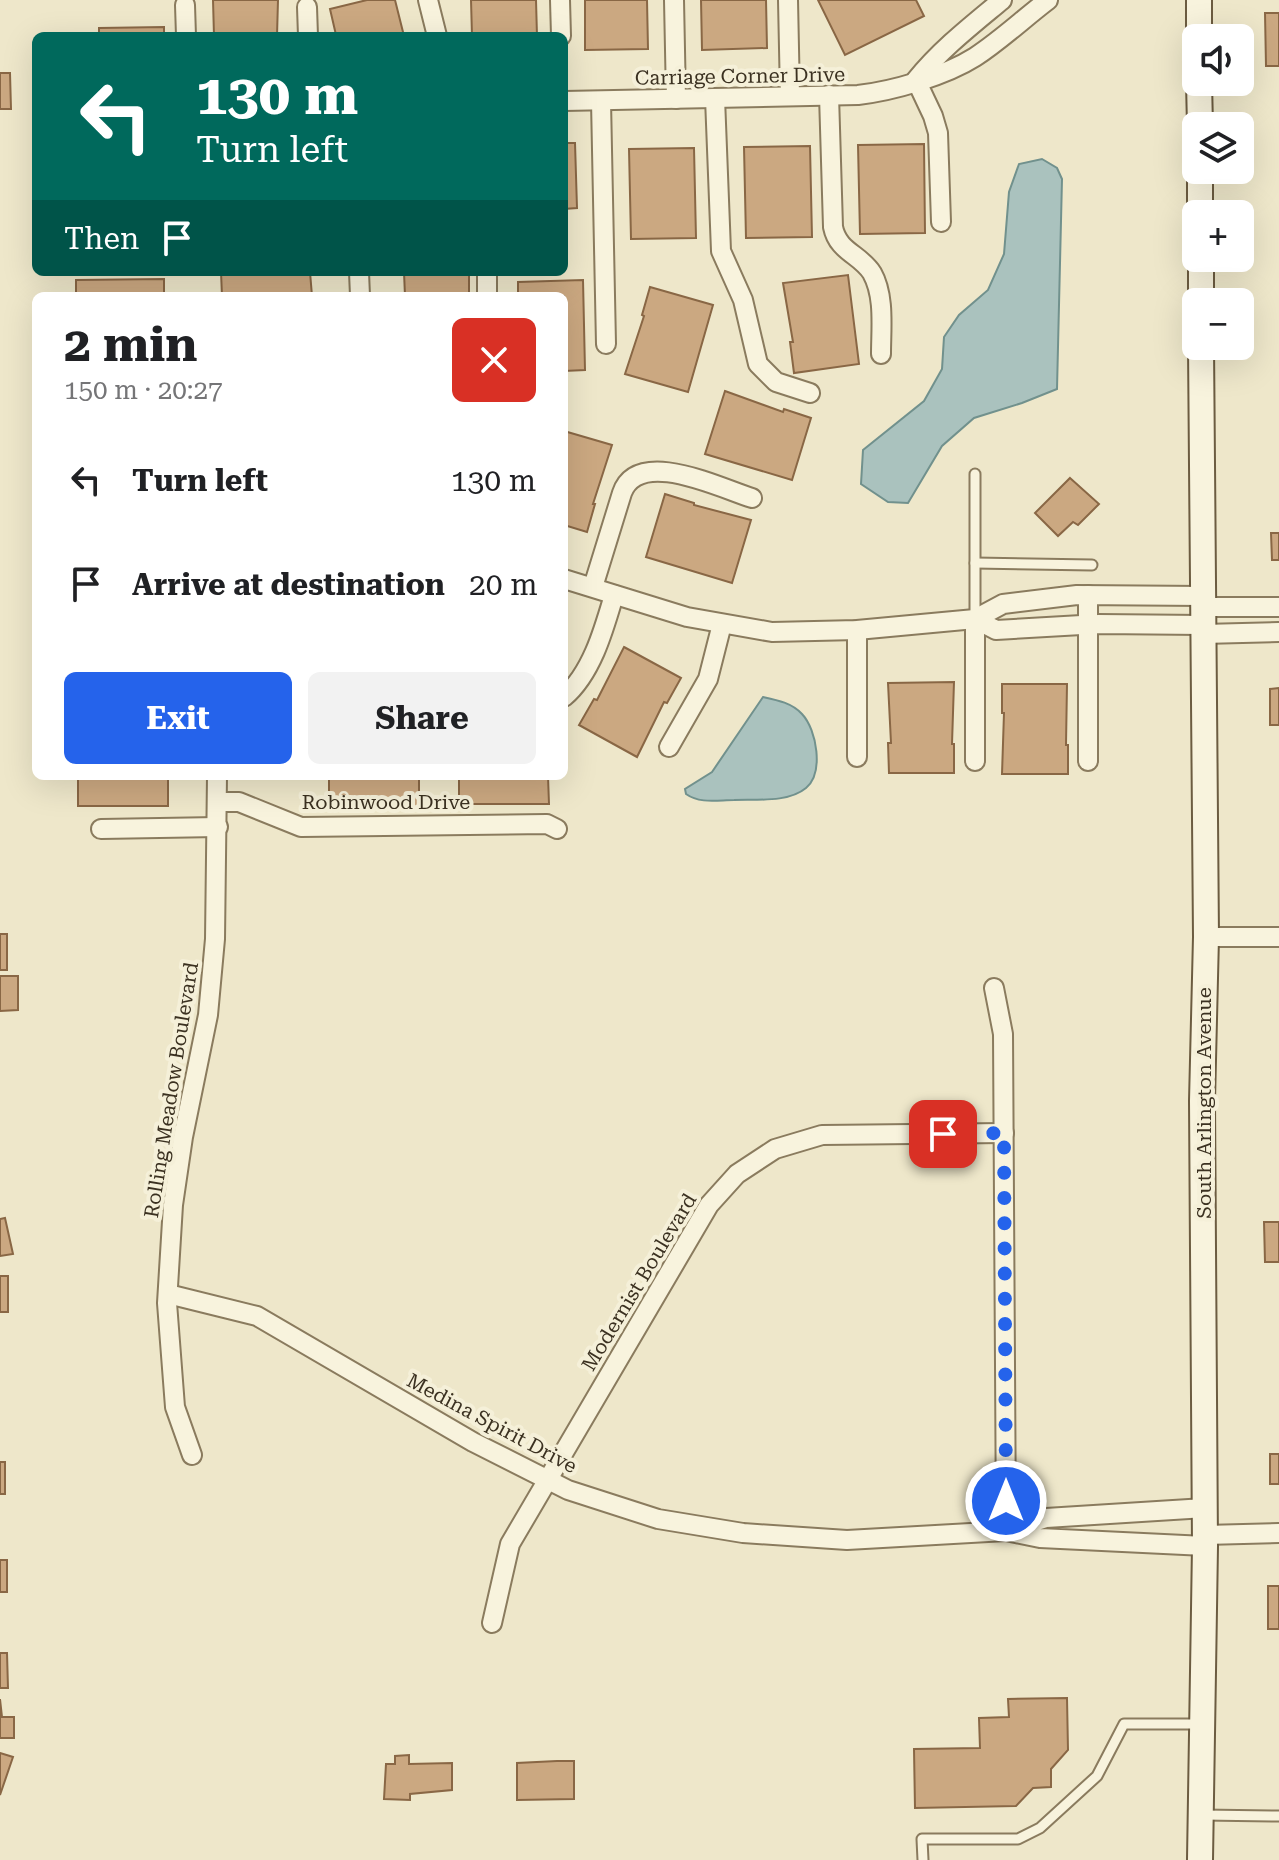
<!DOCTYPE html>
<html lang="en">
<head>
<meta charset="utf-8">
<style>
  body { margin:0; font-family:"Roboto Serif",serif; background:#f2f2f2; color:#202124; height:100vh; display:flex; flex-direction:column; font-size:30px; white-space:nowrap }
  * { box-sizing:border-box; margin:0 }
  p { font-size:26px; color:#757577 }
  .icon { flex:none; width:44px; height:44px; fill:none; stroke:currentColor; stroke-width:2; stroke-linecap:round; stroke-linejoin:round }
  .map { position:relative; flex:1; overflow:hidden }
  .drawer { position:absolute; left:32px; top:292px; width:536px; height:488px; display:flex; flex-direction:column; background:#fff; border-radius:12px; box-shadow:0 8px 32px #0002 }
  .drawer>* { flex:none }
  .guide { position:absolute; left:32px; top:32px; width:536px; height:244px; border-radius:12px; box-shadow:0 8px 32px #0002; background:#00695c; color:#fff; overflow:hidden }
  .fabs { position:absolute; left:1182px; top:24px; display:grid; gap:16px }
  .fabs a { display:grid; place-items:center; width:72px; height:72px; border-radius:12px; background:#fff; box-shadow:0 8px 32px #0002; font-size:40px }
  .pin { position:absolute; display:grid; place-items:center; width:68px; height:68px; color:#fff; margin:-34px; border-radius:16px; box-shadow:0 4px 12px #0006 }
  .me { position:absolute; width:88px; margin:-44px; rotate:0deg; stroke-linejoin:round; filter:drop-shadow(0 0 6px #0008) }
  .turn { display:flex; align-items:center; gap:28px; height:168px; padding:0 32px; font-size:36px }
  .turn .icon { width:104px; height:104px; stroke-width:2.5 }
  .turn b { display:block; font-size:56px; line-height:68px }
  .then { display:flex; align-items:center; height:76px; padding:0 32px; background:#0003; gap:16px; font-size:30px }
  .round { display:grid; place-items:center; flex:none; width:84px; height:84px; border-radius:12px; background:#f2f2f2 }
  .summary { display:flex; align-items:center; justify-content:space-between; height:136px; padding:0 32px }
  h1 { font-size:48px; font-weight:700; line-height:60px }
  .primary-button { display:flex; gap:16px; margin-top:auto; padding:16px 32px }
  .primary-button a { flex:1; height:92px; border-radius:12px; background:#2563eb; color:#fff; font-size:32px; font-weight:700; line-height:92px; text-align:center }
  .primary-button a+a { background:#f2f2f2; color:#202124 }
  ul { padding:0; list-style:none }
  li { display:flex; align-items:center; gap:24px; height:104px; padding:0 32px }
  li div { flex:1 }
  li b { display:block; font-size:30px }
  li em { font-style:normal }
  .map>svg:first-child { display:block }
</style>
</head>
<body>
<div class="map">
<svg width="1279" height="1860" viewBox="0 0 1279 1860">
  <rect width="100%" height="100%" fill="#eee7ca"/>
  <!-- water -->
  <g fill="#aac2be" stroke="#71918d" stroke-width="2">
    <polygon points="1042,159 1057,168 1062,179 1057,389 1022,403 974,418 942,446 908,503 888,502 861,484 863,450 924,401 942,369 944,337 959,315 988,290 1004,254 1009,192 1019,164"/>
    <path d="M763 697C777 700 792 703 802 714 817 730 824 773 806 788 788 803 756 799 734 800 718 800 700 804 686 794L685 789 712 772Z"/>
  </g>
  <!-- building -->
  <g fill="#cba881" stroke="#896745" stroke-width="2">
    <polygon points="213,0 278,0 277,36 214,36"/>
    <polygon points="367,0 395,0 404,36 336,35 330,9"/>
    <polygon points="471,0 536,0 537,36 472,36"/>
    <polygon points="585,0 647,0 648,49 585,50"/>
    <polygon points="701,0 766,0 767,48 702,50"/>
    <polygon points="818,0 916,0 924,16 845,55"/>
    <polygon points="1265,13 1279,13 1279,66 1266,66"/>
    <polygon points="164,27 164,36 99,36 99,28"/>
    <polygon points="0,73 10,73 11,109 0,109"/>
    <polygon points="564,143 575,143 577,208 564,209"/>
    <polygon points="924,144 925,233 860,234 858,145"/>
    <polygon points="810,146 812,237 746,238 744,147"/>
    <polygon points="694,148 696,238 631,239 629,149"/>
    <polygon points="221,272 310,272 312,296 222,296"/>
    <polygon points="404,272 469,272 469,296 405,296"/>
    <polygon points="848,275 859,364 794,373 790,342 793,342 783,283"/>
    <polygon points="164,279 164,296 76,296 76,280"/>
    <polygon points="583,280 585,370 564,371 564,296 518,296 518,282"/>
    <polygon points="650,287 713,305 688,392 625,374 644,316 642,315"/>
    <polygon points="725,391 783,412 784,409 811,418 792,480 705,454"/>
    <polygon points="564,431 612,445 593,504 595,504 587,532 564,525"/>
    <polygon points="1070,478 1099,504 1078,525 1073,522 1058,536 1035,513"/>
    <polygon points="665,494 694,503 694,505 751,520 732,583 646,557"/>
    <polygon points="1271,533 1279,533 1279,560 1272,560"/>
    <polygon points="624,647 681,678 667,703 664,702 637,757 579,725 594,699 597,700"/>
    <polygon points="954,682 952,744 954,744 954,773 889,773 888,743 891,743 888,683"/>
    <polygon points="1002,684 1067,684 1066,745 1068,745 1068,774 1002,774 1004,713 1002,713"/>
    <polygon points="1279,688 1279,725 1270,725 1270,689"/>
    <rect x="78" y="776" width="90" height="30"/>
    <polygon points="329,776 419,776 419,806 329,807"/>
    <polygon points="459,776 548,776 549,804 459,804"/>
    <rect x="0" y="934" width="7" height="36"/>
    <polygon points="0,976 18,976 18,1010 0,1011"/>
    <polygon points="5,1218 13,1254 0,1256 0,1219"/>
    <polygon points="1264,1222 1279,1222 1279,1262 1265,1262"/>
    <rect x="0" y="1276" width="8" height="36"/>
    <rect x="1270" y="1454" width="9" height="30"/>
    <rect x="0" y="1462" width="5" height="32"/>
    <rect x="0" y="1560" width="7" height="32"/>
    <rect x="1268" y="1586" width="11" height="43"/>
    <polygon points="0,1653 7,1653 8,1688 0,1688"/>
    <polygon points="1067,1698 1068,1750 1051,1769 1051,1787 1033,1788 1016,1806 915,1808 914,1749 980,1748 979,1718 1009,1717 1008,1699"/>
    <polygon points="0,1699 2,1717 14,1717 14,1738 0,1738"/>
    <polygon points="0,1753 13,1757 0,1795"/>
    <polygon points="409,1755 409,1764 452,1763 452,1790 410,1794 410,1800 384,1799 386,1764 395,1764 395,1756"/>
    <polygon points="557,1761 574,1761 574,1799 517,1800 517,1763"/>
  </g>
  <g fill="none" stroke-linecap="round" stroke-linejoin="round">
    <defs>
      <g id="lane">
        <polyline points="975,563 1092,565"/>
        <polyline points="975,619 975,474"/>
        <polyline points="1203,1815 1279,1816"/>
        <polyline points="923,1860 922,1839 1018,1839 1040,1828 1097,1776 1124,1724 1200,1724"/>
      </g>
      <g id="street">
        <polyline points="428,0 437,36"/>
        <polyline points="560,0 561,36"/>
        <polyline points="674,0 676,99"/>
        <polyline points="788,0 790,96"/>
        <polyline points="185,5 186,36"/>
        <polyline points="307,7 308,36"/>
        <path d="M829 95 833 227C838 252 860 254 872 273 885 296 881 328 881 354"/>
        <polyline points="715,98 721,251 743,300 758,364 776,382 810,393"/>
        <path d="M564 101 858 95C893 91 945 76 975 57 1001 40 1023 19 1048 0"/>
        <polyline points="601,101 606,344"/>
        <path d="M941 222 938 133 933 116 916 80C941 49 972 25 1002 0"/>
        <polyline points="359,272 360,296"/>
        <polyline points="487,272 487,296"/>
        <polyline points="564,579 687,617 772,632 857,630 975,619 1003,604 1077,595 1203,596"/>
        <path d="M593 587 622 493C638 447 720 488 752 498"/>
        <polyline points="1088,595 1088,761"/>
        <polyline points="1203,607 1279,607"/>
        <polyline points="975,619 996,630 1099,624 1203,625"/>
        <polyline points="975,619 975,761"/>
        <polyline points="857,630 857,757"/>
        <polyline points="1203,634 1279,632"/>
        <path d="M564 697C592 673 604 629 614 595"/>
        <polyline points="669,747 708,679 722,624"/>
        <polyline points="217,802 239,802 301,827 547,824 557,829"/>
        <polyline points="101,829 218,827"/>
        <polyline points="1206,937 1279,937"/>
        <polyline points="168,1294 257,1316 473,1442 568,1490 658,1519 743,1533 847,1540 1006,1531 1003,1034 994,988"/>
        <polyline points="192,1455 175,1407 167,1303 173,1205 183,1137 208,1015 215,939 217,776"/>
        <polyline points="1205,1508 1046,1518 1006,1531 1040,1538 1205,1546"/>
        <polyline points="1205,1535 1279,1533"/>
        <polyline points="492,1623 510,1544 709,1205 737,1174 775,1149 822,1135 1004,1133"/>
      </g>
      <g id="secondary">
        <polyline points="1199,0 1199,38"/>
        <polyline points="1199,82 1200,126"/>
        <polyline points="1200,170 1200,214"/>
        <polyline points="1201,258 1201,302"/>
        <polyline points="1200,1860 1205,1546 1202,1101 1206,937 1201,346"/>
      </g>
    </defs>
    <!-- lane casing -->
    <use href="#lane" stroke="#8a7b5e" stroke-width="13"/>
    <!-- street casing -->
    <use href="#street" stroke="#8a7b5e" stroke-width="22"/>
    <!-- secondary casing -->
    <use href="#secondary" stroke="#6c5c41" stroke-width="28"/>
    <!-- lane -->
    <use href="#lane" stroke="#f8f3dd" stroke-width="9"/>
    <!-- street -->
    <use href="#street" stroke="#f8f3dd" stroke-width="18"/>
    <!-- secondary -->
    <use href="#secondary" stroke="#f8f3dd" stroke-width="24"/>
  </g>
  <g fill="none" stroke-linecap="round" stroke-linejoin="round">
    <!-- route -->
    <polyline stroke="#2563eb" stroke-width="14" stroke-dasharray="0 25.2" points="943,1134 1004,1133 1006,1501"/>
  </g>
  <g text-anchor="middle" stroke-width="8" stroke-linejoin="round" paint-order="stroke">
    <!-- street labels -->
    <g font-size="20" fill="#3b3121" stroke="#f5f0d9">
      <text transform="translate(740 76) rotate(-1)" y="7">Carriage Corner Drive</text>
      <text x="386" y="809">Robinwood Drive</text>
      <text transform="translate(171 1090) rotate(-81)" y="7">Rolling Meadow Boulevard</text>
      <text transform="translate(1204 1103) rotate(-90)" y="7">South Arlington Avenue</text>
      <text transform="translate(639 1282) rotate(-59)" y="7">Modernist Boulevard</text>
      <text transform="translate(492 1423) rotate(28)" y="7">Medina Spirit Drive</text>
    </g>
  </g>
</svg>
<div class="fabs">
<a><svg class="icon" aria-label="sound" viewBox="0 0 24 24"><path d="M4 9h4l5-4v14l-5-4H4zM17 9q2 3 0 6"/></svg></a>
<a><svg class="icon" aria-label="layers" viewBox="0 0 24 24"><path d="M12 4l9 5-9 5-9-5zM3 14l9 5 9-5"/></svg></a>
<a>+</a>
<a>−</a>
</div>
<div class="pin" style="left:943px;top:1134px;background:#d93025"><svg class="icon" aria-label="arrive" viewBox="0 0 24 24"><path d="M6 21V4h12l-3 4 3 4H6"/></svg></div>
<svg class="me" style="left:1006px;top:1501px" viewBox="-20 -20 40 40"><circle r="17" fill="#2563eb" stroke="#fff" stroke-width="3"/><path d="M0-11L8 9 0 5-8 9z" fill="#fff"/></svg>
<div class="guide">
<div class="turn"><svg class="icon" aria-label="left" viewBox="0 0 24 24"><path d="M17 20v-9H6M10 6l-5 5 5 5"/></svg><div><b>130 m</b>Turn left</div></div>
<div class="then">Then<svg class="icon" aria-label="arrive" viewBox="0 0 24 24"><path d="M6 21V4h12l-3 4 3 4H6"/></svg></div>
</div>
<section class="drawer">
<div class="summary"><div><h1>2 min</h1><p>150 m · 20:27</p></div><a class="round" style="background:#d93025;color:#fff"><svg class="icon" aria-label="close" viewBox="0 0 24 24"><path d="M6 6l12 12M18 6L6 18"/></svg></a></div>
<ul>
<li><svg class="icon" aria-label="left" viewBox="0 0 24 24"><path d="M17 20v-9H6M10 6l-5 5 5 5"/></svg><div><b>Turn left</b></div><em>130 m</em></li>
<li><svg class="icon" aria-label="arrive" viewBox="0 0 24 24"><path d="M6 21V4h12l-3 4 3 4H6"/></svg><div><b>Arrive at destination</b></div><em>20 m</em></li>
</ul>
<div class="primary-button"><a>Exit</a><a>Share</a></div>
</section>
</div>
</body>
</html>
